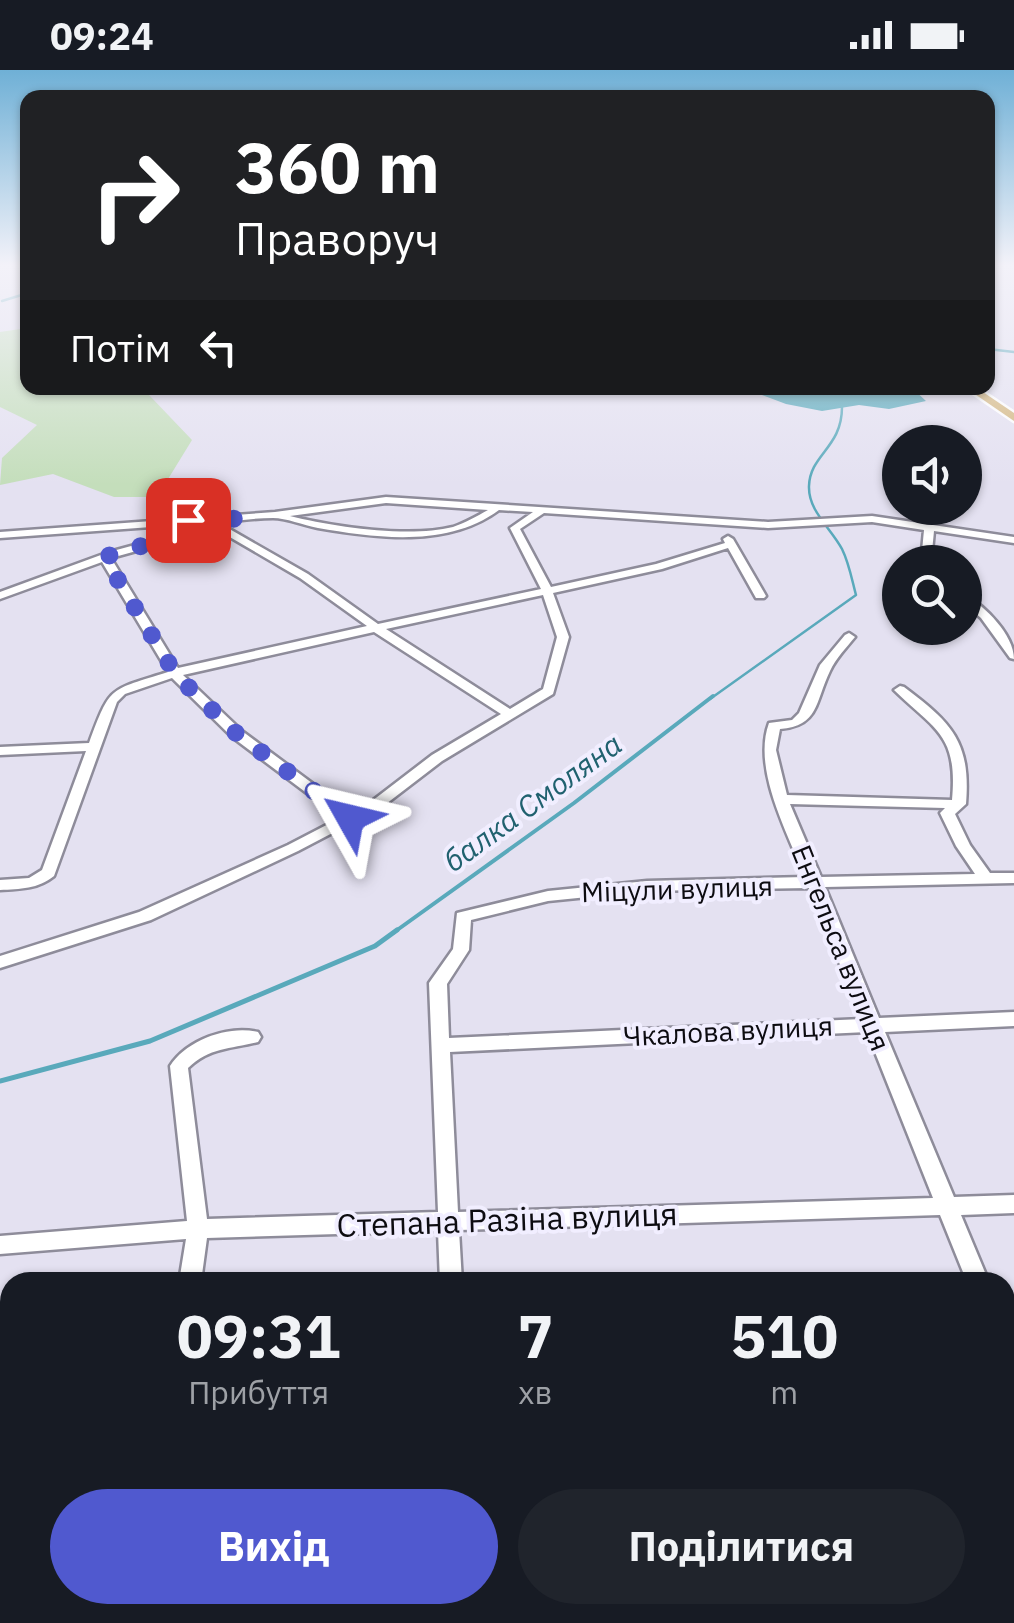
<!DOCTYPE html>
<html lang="uk">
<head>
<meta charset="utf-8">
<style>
  body { margin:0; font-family:"IBM Plex Sans",sans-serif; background:#20242c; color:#f1f3f6; height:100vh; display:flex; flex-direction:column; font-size:38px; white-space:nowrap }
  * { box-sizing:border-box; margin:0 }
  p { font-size:32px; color:#9ea1a6 }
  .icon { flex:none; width:55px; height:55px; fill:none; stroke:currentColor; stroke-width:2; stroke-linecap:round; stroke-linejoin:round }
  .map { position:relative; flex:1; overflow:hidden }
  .details { position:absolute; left:0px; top:1202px; width:1015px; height:352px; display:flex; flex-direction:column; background:#171b24; border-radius:30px 30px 0 0; box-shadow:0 2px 8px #0004 }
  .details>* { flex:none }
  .banner { position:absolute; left:20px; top:20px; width:975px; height:305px; border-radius:20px; box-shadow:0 2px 8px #0004; background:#202124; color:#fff; overflow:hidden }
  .controls { position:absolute; left:882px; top:355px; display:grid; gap:20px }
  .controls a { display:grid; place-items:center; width:100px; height:100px; border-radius:50%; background:#171b24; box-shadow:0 2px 8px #0004; font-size:50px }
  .pin { position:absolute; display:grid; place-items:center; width:85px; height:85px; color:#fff; margin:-42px; border-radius:20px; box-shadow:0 5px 15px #0006 }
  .me { position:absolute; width:110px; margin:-55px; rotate:307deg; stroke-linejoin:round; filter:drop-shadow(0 0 8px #0008) }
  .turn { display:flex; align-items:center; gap:35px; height:210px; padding:0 50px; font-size:45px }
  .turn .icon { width:130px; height:130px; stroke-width:2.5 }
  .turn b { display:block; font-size:70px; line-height:85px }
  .then { display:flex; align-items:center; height:95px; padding:0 50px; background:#0003; gap:20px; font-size:38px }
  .eta { display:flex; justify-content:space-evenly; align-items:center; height:170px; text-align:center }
  .eta b { font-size:60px; font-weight:700; line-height:70px }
  .button { display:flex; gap:20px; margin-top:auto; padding:20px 50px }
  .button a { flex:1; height:115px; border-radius:60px; background:#5059cf; color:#fff; font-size:40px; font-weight:700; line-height:115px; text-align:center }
  .button a+a { background:#20242c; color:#f1f3f6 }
  .status { display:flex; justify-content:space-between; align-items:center; height:70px; padding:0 50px; background:#171b24; direction:ltr }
  .status svg { height:28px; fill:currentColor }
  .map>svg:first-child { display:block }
</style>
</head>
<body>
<div class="status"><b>09:24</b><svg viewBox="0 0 49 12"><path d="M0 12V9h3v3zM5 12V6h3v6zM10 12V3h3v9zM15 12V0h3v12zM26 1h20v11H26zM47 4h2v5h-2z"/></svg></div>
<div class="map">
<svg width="1014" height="1553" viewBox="0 0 1014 1553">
  <rect width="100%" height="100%" fill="#e4e1f1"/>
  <!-- green -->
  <polygon fill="#c4debb" points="27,258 28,318 121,318 149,325 192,370 157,427 114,427 53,404 0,415 2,388 37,355 0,337 0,262"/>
  <!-- water -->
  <polygon fill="#59a9bb" points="743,318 912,318 926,331 889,339 859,335 822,341 786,334"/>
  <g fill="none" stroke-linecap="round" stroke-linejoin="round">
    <!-- stream-far2 -->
    <g stroke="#59a9bb" stroke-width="2.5">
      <polyline points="2,231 28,223"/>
      <polyline points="988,279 1014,282"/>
      <path d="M710 629 856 525C852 510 849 493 842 479 831 458 808 441 809 416 810 384 842 378 842 337"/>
    </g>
    <!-- stream-far1 -->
    <polyline stroke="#59a9bb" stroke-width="4" points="393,863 574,733 713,626"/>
    <!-- stream -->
    <polyline stroke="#59a9bb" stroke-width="5" points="0,1011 150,971 375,876 397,860"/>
    <defs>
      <g id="minor">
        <path d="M386 427 768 452 872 446 1014 467V473L934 461 931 492H921L924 460 872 452 768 458 544 443 520 459 551 517 656 494 725 473 723 469 728 466 733 469 766 526 764 528H756L728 478 662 499 553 523 569 567 553 624 442 691 382 737 298 781 151 850 0 898V886L139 842 288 775 340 748 232 667 172 608 125 624 117 632 54 806C38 819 20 819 0 820V810L29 808 42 800 86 681 0 685V677L89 673C111 614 109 621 168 602L102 492 0 529V522L109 482 220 452 0 468V462L275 442ZM386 433 488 440C477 446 465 453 453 457 409 468 334 457 290 446ZM499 440 533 442 510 458 541 519 378 554 308 504 226 457 229 454 226 452C241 450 257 448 273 448 286 448 303 455 318 458 376 468 448 478 499 440ZM216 459 300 508 367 556 178 598 111 488ZM543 525 557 567 543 619 510 639 386 559ZM374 562 501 644 432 685 372 731 351 742 242 661 183 605Z"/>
        <path d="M965 525C985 536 1014 565 1014 589L1010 588 981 548 965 534Z"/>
        <path d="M849 563 855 567C846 578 836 588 830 601 815 632 819 656 780 659L776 680 787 725 952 730C958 664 935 660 894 620L900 616 904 617C952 653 971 672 966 734L955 744 970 775 990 803H1014V813L825 817 879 948 1014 942V956L885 962 954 1127 1014 1125V1143L961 1145 989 1212H967L940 1145 459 1160 462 1212H440L438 1161 207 1168 201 1212H179L186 1169 0 1184V1166L187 1151 170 996C187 970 228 955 258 962L261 967 258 972C231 979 210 977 188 998L207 1149 438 1142 429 913 453 879 457 843 548 821 647 811 805 807C788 764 752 699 769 653L792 650 799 643 820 595 845 565ZM790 734 945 738 940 743 956 776 975 804 821 807ZM809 818 862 949 449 968 447 914 469 880 471 850 548 831 647 821ZM867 962 933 1128 458 1142 450 982Z"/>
        <polygon points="1005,1267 1014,1272 1014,1311 1005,1306"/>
        <rect x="1005" y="1363" width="9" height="24"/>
        <polygon points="10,1407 10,1433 0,1434 0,1408"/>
        <polygon points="127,1545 155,1545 153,1553 125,1553"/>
        <rect x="446" y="1545" width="28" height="8"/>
      </g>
      <polygon id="major" points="966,318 977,318 1014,343 1014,351"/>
    </defs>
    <!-- minor casing -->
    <use href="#minor" stroke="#8e8c9a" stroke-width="5"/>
    <!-- major casing -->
    <use href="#major" stroke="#fff" stroke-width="5"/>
    <!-- minor -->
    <use href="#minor" fill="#fff" fill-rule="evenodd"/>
    <!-- major -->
    <use href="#major" fill="#d4b67c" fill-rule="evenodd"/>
  </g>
  <!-- sky -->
  <linearGradient id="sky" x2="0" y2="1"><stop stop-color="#6fb0d6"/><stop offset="0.47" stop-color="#f3f2f9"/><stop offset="1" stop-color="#f3f2f9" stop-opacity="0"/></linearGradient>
  <rect width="1014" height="415" fill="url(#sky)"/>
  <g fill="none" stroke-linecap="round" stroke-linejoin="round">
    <!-- route -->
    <polyline stroke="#5059cf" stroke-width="18" stroke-dasharray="0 32.4" points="188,450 243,446 104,487 176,605 237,664 350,748"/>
  </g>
  <g text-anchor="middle" stroke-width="8" stroke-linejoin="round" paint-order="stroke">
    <!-- street labels -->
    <g font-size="28" fill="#0d0c11" stroke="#f1eeff">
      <text transform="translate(677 819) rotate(-2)" y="10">Міцули вулиця</text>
      <text transform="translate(841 878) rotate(68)" y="10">Енгельса вулиця</text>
      <text transform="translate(728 961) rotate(-3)" y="10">Чкалова вулиця</text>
    </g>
    <!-- water labels -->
    <g font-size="30" font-style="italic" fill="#20616f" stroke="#f1eeff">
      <text transform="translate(533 733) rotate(-36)" y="10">балка Смоляна</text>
    </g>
    <!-- near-street labels -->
    <g font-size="32" fill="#0d0c11" stroke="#f1eeff">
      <text transform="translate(507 1150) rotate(-2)" y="11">Степана Разіна вулиця</text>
    </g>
  </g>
</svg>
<div class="controls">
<a><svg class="icon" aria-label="sound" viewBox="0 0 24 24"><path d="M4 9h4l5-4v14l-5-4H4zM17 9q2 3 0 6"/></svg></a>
<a><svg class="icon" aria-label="search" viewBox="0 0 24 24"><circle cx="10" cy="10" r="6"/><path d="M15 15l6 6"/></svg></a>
</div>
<div class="pin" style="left:188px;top:450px;background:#d93025"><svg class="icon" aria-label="arrive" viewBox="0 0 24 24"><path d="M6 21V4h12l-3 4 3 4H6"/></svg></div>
<svg class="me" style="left:350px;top:748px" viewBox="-20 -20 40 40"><path d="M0-17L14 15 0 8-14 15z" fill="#5059cf" stroke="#fff" stroke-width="4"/></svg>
<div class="banner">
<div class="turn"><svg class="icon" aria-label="right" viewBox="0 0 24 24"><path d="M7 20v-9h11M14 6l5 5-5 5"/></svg><div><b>360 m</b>Праворуч</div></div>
<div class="then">Потім<svg class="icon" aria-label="left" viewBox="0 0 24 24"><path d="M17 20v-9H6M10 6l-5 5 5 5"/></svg></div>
</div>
<section class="details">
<div class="eta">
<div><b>09:31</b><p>Прибуття</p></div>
<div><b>7</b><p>хв</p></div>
<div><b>510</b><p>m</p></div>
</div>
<div class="button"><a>Вихід</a><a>Поділитися</a></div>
</section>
</div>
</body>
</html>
